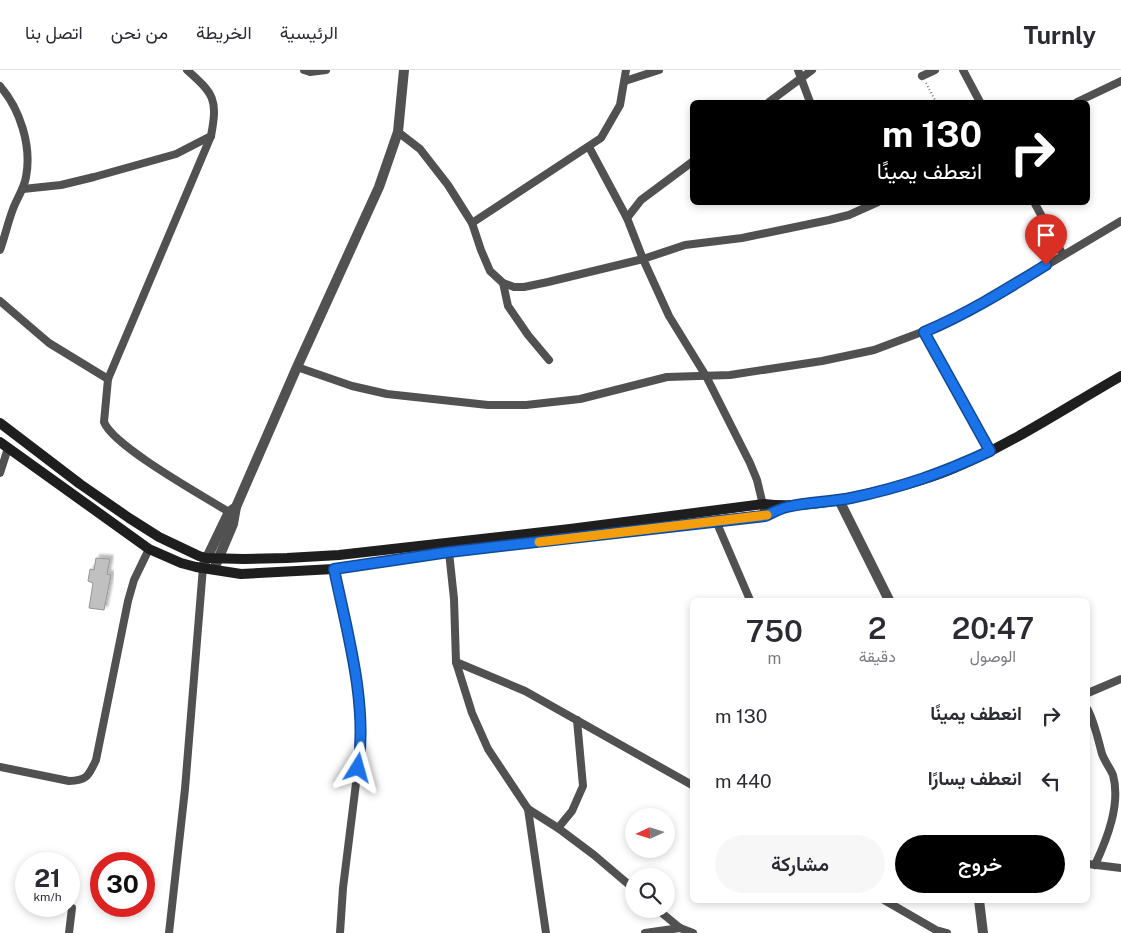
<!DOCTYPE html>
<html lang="ar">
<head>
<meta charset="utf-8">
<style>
  body { margin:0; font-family:"Public Sans",Vazirmatn,sans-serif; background:#f7f7f7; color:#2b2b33; direction:rtl; height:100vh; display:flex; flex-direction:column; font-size:19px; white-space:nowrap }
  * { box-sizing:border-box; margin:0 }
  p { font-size:16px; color:#7c7c81 }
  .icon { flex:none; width:28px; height:28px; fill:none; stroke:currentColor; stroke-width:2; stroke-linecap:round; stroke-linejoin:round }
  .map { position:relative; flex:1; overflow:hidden; direction:ltr }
  .drawer { position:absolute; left:690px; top:528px; width:400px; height:305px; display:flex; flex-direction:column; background:#fff; border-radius:8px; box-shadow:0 2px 8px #0003; direction:rtl }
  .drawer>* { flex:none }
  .hud { position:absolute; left:690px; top:30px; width:400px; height:105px; border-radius:8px; box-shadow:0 2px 8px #0003; direction:rtl; background:#000; color:#fff; overflow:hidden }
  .needle { width:32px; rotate:266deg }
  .buttons { position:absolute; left:625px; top:738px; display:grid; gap:10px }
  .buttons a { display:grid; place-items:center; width:50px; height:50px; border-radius:50%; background:#fff; box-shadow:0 2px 8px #0003; font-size:25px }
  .speed { position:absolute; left:15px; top:782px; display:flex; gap:10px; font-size:25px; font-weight:700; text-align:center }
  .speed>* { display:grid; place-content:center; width:65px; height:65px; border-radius:50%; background:#fff; box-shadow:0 2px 8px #0003; line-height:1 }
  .speed small { font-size:12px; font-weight:400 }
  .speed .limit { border:8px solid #d22; background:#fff; color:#111 }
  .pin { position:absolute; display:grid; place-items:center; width:42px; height:42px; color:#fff; margin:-51px -21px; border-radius:50% 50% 50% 0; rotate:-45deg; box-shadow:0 0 5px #0007 }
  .pin .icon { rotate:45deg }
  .me { position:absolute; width:55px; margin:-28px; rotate:8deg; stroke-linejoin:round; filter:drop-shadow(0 0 4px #0008) }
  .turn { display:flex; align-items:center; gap:18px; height:105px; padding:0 25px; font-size:22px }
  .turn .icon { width:65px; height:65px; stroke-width:2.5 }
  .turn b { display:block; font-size:35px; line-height:42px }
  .eta { display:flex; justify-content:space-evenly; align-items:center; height:85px; text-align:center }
  .eta b { font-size:30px; font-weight:600; line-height:35px }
  .primary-button { display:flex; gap:10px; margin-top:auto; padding:10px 25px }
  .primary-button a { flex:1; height:58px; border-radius:30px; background:#000; color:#fff; font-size:20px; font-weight:600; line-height:58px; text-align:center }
  .primary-button a+a { background:#f7f7f7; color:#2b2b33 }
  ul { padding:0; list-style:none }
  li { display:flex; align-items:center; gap:15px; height:65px; padding:0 25px }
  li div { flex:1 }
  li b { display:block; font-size:19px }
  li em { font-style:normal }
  header { display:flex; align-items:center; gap:30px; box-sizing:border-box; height:70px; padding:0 25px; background:#fff; border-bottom:1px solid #e1e1e2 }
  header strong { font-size:24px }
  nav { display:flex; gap:28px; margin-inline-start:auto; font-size:18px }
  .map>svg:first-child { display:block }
</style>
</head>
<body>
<header>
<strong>Turnly</strong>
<nav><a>الرئيسية</a><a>الخريطة</a><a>من نحن</a><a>اتصل بنا</a></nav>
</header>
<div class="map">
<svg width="1121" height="863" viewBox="0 0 1121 863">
  <defs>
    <filter id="shadow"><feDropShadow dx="3.5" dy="-3.5" stdDeviation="1" flood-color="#0004"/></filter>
  </defs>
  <rect width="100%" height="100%" fill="#fff"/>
  <!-- building -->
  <polygon fill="#c0c0c0" stroke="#959595" filter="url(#shadow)" points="96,488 110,489 107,504 111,505 104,540 89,538 93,513 88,511 90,499 94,500"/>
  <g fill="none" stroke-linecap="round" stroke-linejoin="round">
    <!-- path -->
    <polyline stroke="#737373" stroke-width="2" stroke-dasharray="1 2.5" stroke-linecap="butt" points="926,13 936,32"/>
    <!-- service -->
    <polyline stroke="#515151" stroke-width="4" points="924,262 990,381"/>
    <!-- minor -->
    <g stroke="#515151" stroke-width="8">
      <path d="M187 0C214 24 218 29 211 66L108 309 104 352C113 376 203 426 229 442"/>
      <polyline points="304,0 310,2 326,0"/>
      <polyline points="798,0 810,32"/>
      <polyline points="963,0 980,32"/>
      <polyline points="922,6 935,0"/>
      <polyline points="625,11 659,0"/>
      <path d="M0 16C20 39 32 76 26 107 24 119 17 128 13 139 8 152 5 166 0 180"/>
      <polyline points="769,32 812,0"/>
      <polyline points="1077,32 1121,11"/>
      <polyline points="398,62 420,79 448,115 472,153 481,180 490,201 503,213 514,217 524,217 548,212 643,189 685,175 742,168 829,150 849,145 878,132"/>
      <polyline points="589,77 627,148 643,189 669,246 706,306 750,393 757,410 764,439"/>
      <polyline points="23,119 61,115 94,107 176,84 211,66"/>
      <polyline points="1034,132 1063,185"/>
      <polyline points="627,148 641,130 692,92"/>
      <polyline points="472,153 601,68 620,35 626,0"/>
      <polyline points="503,213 508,236 528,265 549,290"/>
      <polyline points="0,231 49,273 108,309"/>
      <polyline points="297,297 352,316 387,324 488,335 526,335 580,329 667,307 730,305 822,291 874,280 946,253 980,235 1121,151"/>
      <polyline points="0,403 8,378"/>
      <polyline points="716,451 750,530"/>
      <polyline points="449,482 454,529 456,592 472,643 488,679 528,739 558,758 594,785 634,819"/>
      <path d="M334 499C345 553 360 609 362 665L343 818 340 863"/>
      <polyline points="456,592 525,621 692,715"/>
      <polyline points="1088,623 1121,609"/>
      <path d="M1088 640C1095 654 1098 669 1102 684 1105 692 1110 698 1113 705 1121 734 1107 769 1095 795"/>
      <path d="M0 697 69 711C87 711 89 705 96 690L128 531 134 510 149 479"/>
      <polyline points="528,739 546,863"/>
      <polyline points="558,758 572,741 583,716 577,650"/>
      <polyline points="1088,794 1121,798"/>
      <polyline points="884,830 936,860 947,863"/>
      <polyline points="657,839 680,858 693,863"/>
      <polyline points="69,863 72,838"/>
      <polyline points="169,863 185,719 203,497"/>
      <polyline points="645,863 680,858"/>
    </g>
    <!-- tertiary -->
    <g stroke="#515151" stroke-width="10">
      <polyline points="839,430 889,530"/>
      <polyline points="204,494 229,442 236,437"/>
      <polyline points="214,499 233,454 236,437 297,297 379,117 398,62 404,0"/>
      <polyline points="979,830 983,863"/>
    </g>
    <!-- secondary -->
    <g stroke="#1e1e1e" stroke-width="10">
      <path d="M0 353 80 414 129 448 159 467 199 486 206 488 244 489 287 488 339 485 570 459 764 434C795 438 827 433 858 426 889 419 921 412 950 400 1010 375 1065 338 1121 306"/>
      <polyline points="0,372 149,479 181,493 196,497 241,504 334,499 449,482 765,445 784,437"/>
    </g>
  </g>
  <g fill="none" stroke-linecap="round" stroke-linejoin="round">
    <defs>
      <path id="route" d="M358 698C368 634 347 562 334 499L449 482 765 446C772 443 779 439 787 437 808 432 830 432 851 428 903 417 943 403 990 381L924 262C967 244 1007 219 1046 195"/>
    </defs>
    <!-- route casing -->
    <use href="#route" stroke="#114b97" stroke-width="12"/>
    <!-- route -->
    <use href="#route" stroke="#1a73e8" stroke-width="9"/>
    <!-- slow -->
    <polyline stroke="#f59e0b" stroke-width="9" points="539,472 767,445"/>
  </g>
</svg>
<div class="buttons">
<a><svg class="needle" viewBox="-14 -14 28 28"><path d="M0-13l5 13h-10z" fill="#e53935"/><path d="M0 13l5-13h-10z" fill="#7c7c81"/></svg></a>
<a><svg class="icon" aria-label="search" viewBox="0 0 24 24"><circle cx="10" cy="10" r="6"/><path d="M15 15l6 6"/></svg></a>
</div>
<div class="speed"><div>21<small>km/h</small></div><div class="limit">30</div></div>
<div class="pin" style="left:1046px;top:195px;background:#d93025"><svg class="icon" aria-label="arrive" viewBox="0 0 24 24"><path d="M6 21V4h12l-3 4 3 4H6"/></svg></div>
<svg class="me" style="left:358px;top:698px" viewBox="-20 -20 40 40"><path d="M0-17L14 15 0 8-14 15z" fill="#1a73e8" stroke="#fff" stroke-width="4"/></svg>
<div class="hud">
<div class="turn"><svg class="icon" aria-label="right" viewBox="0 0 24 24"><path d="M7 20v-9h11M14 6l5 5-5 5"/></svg><div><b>130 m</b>انعطف يمينًا</div></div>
</div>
<section class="drawer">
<div class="eta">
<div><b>20:47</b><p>الوصول</p></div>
<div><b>2</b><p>دقيقة</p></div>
<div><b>750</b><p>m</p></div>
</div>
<ul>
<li><svg class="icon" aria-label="right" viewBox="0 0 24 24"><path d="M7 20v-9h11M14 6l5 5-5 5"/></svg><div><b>انعطف يمينًا</b></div><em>130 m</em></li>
<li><svg class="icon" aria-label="left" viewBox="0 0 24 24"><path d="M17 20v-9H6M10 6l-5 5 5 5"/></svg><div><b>انعطف يسارًا</b></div><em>440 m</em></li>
</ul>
<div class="primary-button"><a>خروج</a><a>مشاركة</a></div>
</section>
</div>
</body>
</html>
